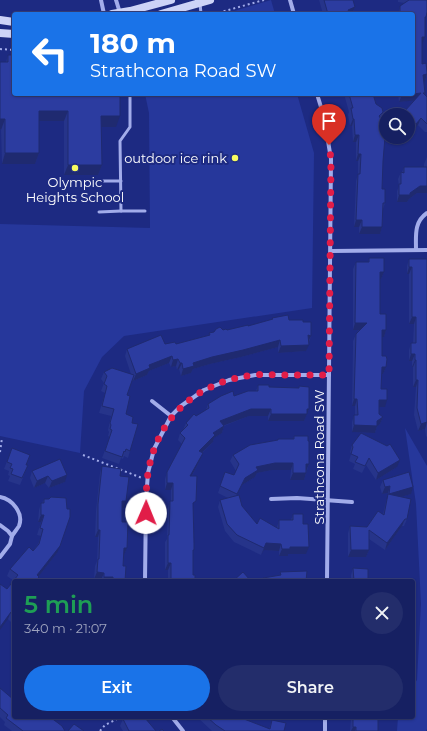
<!DOCTYPE html>
<html lang="en">
<head>
<meta charset="utf-8">
<style>
  body { margin:0; font-family:Montserrat,sans-serif; background:#232d6b; color:#f1f3f6; height:100vh; display:flex; flex-direction:column; font-size:15px; white-space:nowrap }
  * { box-sizing:border-box; margin:0 }
  p { font-size:13px; color:#9ea3be }
  .icon { flex:none; width:22px; height:22px; fill:none; stroke:currentColor; stroke-width:2; stroke-linecap:round; stroke-linejoin:round }
  .map { position:relative; flex:1; overflow:hidden }
  .details { position:absolute; left:12px; top:579px; width:403px; height:140px; display:flex; flex-direction:column; background:#162062; border-radius:4px; box-shadow:0 1px 3px #0004,0 0 0 1px #353e77 }
  .details>* { flex:none }
  .hud { position:absolute; left:12px; top:12px; width:403px; height:84px; border-radius:4px; box-shadow:0 1px 3px #0004,0 0 0 1px #353e77; background:#1a73e8; color:#fff; overflow:hidden }
  .tools { position:absolute; left:379px; top:108px; display:grid; gap:8px }
  .tools a { display:grid; place-items:center; width:36px; height:36px; border-radius:50%; background:#162062; box-shadow:0 1px 3px #0004,0 0 0 1px #353e77; font-size:20px }
  .pin { position:absolute; display:grid; place-items:center; width:34px; height:34px; color:#fff; margin:-41px -17px; border-radius:50% 50% 50% 0; rotate:-45deg; box-shadow:0 0 4px #0007 }
  .pin .icon { rotate:45deg }
  .me { position:absolute; width:44px; margin:-22px; rotate:1deg; stroke-linejoin:round; filter:drop-shadow(0 0 3px #0008) }
  .turn { display:flex; align-items:center; gap:14px; height:84px; padding:0 12px; font-size:18px }
  .turn .icon { width:52px; height:52px; stroke-width:2.5 }
  .turn b { display:block; font-size:28px; line-height:34px }
  .round { display:grid; place-items:center; flex:none; width:42px; height:42px; border-radius:21px; background:#232d6b }
  .head { display:flex; align-items:center; justify-content:space-between; height:68px; padding:0 12px }
  h1 { font-size:24px; font-weight:600; line-height:30px; color:#1e9e55 }
  .primary-button { display:flex; gap:8px; margin-top:auto; padding:8px 12px }
  .primary-button a { flex:1; height:46px; border-radius:24px; background:#1a73e8; color:#fff; font-size:16px; font-weight:600; line-height:46px; text-align:center }
  .primary-button a+a { background:#232d6b; color:#f1f3f6 }
  .map>svg:first-child { display:block }
</style>
</head>
<body>
<div class="map">
<svg width="427" height="731" viewBox="0 0 427 731">
  <rect width="100%" height="100%" fill="#1d2a82"/>
  <!-- green -->
  <g fill="#26379b">
    <polygon points="271,0 275,14 224,14"/>
    <polygon points="145,94 297,94 314,153 312,308 124,336 102,357 84,391 80,453 0,436 0,224 150,228 149,113"/>
    <polygon points="405,428 427,466 427,729 426,731 397,731 398,717 413,717 413,686 417,680 421,604 416,504"/>
  </g>
  <g fill="none" stroke-linecap="round" stroke-linejoin="round">
    <!-- path -->
    <g stroke="#a2acea" stroke-width="2" stroke-dasharray="2 3" stroke-linecap="butt">
      <polyline points="214,14 264,0"/>
      <polyline points="0,49 14,50"/>
      <polyline points="0,452 2,438"/>
      <polyline points="83,455 142,478"/>
      <polyline points="100,731 105,725 121,717"/>
    </g>
    <!-- lane -->
    <g stroke="#a2acea" stroke-width="3">
      <polyline points="200,3 201,14"/>
      <polyline points="130,94 130,127 120,141 121,211 145,211"/>
      <polyline points="99,181 121,181"/>
      <polyline points="99,212 121,211"/>
    </g>
    <!-- street -->
    <g stroke="#a2acea" stroke-width="4">
      <polyline points="101,0 104,14"/>
      <polyline points="116,0 120,13"/>
      <polyline points="290,0 294,14"/>
      <polyline points="317,94 324,117 331,159 327,581"/>
      <path d="M416 249C416 235 414 222 427 213"/>
      <polyline points="331,251 427,250"/>
      <polyline points="152,401 171,416"/>
      <path d="M0 497C12 499 24 513 19 526 17 529 14 533 12 536"/>
      <polyline points="271,499 297,498 352,502"/>
      <polyline points="0,525 8,531 12,536 10,544 0,557"/>
      <polyline points="145,581 146,500 148,473 154,449 171,416 181,406 204,390 229,380 255,375 329,375"/>
      <polyline points="172,717 183,731"/>
      <polyline points="325,731 325,717"/>
    </g>
    <!-- secondary -->
    <g stroke="#cdd3f7" stroke-width="8">
      <polyline points="112,14 130,11 171,0"/>
      <polyline points="161,14 210,0"/>
      <polyline points="0,20 14,22"/>
      <polyline points="0,33 14,34"/>
    </g>
  </g>
  <!-- wall -->
  <g fill="#26348a">
    <polygon points="319,0 353,0 355,7 352,14 323,14"/>
    <polygon points="398,0 427,0 422,44 422,64 427,72 427,75 425,81 424,81 425,93 424,94 427,97 427,132 425,132 418,125 413,131 408,125 408,115 403,115 404,112 414,100 399,102 398,94 413,94 413,14 398,14 400,6 405,3 398,2"/>
    <polygon points="8,55 116,127 101,127 102,165 98,175 64,175 64,121 39,121 39,153 35,164 2,164 1,130 0,129 0,62 6,62"/>
    <polygon points="344,94 373,94 376,104 383,112 380,118 383,161 382,189 385,203 383,209 382,227 380,234 359,234 359,227 354,227 356,181 358,174 358,161 356,161 356,142 353,142 352,126 350,126 348,115 349,112"/>
    <polygon points="427,157 427,193 417,193 409,199 407,202 397,202 397,191 399,186 398,179 401,172 402,172 404,167 424,167 424,164"/>
    <polygon points="369,258 384,272 381,279 380,279 380,314 386,330 384,337 382,337 382,356 386,367 383,374 381,374 381,389 385,407 379,407 379,414 383,417 380,424 377,426 375,433 352,432 352,422 354,415 355,415 355,406 352,406 353,346 353,341 356,334 359,330 353,330 353,269 356,262 368,262"/>
    <polygon points="409,259 427,259 427,436 426,437 425,429 418,431 414,415 416,387 413,387 413,367 412,367 412,361 409,361 409,350 411,343 413,343 414,324 409,324 409,274 407,274 407,266"/>
    <polygon points="272,318 303,322 311,336 306,351 278,353 278,347 241,357 210,364 193,369 191,373 181,376 179,369 177,370 176,366 171,367 169,363 149,371 147,375 133,381 132,379 127,395 126,414 132,423 130,451 128,458 124,456 123,459 121,458 119,464 102,458 110,437 108,436 109,432 108,430 111,416 99,413 105,393 101,391 104,383 101,379 104,372 131,374 125,356 127,349 165,344 176,344 209,335 209,333 223,330 227,330 248,326 272,320"/>
    <polygon points="258,385 269,387 298,388 299,386 309,409 304,421 268,421 268,416 249,416 224,426 222,433 214,438 213,442 202,453 203,453 200,460 192,476 193,508 193,575 195,581 168,581 168,570 165,570 165,542 167,539 168,508 170,501 171,501 171,490 165,490 165,479 167,472 182,444 178,440 180,433 183,430 186,423 206,410 208,404 234,396 256,391"/>
    <polygon points="294,436 308,441 309,464 304,480 290,480 291,470 272,470 257,473 255,477 242,485 237,495 242,506 257,524 277,527 279,520 291,520 293,514 303,524 306,554 288,554 288,556 279,556 279,551 264,550 261,555 234,542 225,531 218,507 220,500 228,498 218,493 225,472 234,475 236,471 230,461 233,455 278,440 278,439 293,439"/>
    <polygon points="352,445 397,467 376,480 366,465 362,473 353,469 355,464 349,461 351,454 350,452"/>
    <polygon points="12,448 26,465 28,465 20,485 8,481 10,476 8,475 9,471 4,469"/>
    <polygon points="102,466 120,476 124,508 122,508 122,522 127,548 124,555 123,566 125,581 101,581 101,580 94,579 95,566 97,561 98,537 95,537 96,511 100,473"/>
    <polygon points="32,471 65,482 49,488 45,483 34,488 30,478"/>
    <polygon points="383,480 411,494 400,497 407,519 404,526 402,526 385,550 369,539 369,550 366,557 348,557 348,533 350,526 367,527 383,514 388,493 382,494 380,487"/>
    <polygon points="44,499 57,553 39,576 14,619 11,622 8,619 7,589 14,581 7,576 10,569 33,551 38,544 41,536 37,535 41,522 38,522 39,510 41,503 42,503"/>
    <polygon points="353,568 368,581 349,581 349,579 351,580 351,575"/>
    <polygon points="0,688 14,717 65,731 12,731 4,725 5,722 0,717"/>
    <polygon points="150,717 148,722 156,731 123,731 120,726 123,719"/>
    <polygon points="197,717 232,717 234,718 246,717 245,720 269,729 272,720 284,731 212,731"/>
    <polygon points="351,717 380,717 378,722 378,731 350,731"/>
  </g>
  <!-- shaded-wall -->
  <g fill="#1f2a70">
    <polygon points="355,7 352,14 347,14 348,10"/>
    <polygon points="422,37 425,37 422,44"/>
    <polygon points="427,74 425,81 421,82 423,75"/>
    <polygon points="421,93 418,100 399,102 402,95"/>
    <polygon points="39,111 68,111 64,121 35,121"/>
    <polygon points="101,116 120,116 116,127 98,127"/>
    <polygon points="421,118 418,125 413,131 416,124"/>
    <polygon points="0,119 5,119 1,130 0,129"/>
    <polygon points="353,119 354,119 352,126 350,126"/>
    <polygon points="355,135 359,135 356,142 353,142"/>
    <polygon points="5,153 39,153 35,164 2,164"/>
    <polygon points="358,154 361,154 358,161 356,161"/>
    <polygon points="68,165 102,165 98,175 64,175"/>
    <polygon points="420,186 427,186 427,193 417,193 409,199 407,202 397,202 399,195 410,193"/>
    <polygon points="356,220 362,220 359,227 354,227"/>
    <polygon points="362,227 382,227 380,234 359,234"/>
    <polygon points="409,267 412,267 409,274 407,274"/>
    <polygon points="380,272 384,272 381,279 378,279"/>
    <polygon points="412,317 416,317 414,324 409,324"/>
    <polygon points="355,323 367,323 364,330 353,330"/>
    <polygon points="382,330 386,330 384,337 380,337"/>
    <polygon points="308,335 311,336 308,342"/>
    <polygon points="280,340 278,347 241,357 210,364 193,369 191,373 181,376 183,369 193,363 212,357"/>
    <polygon points="309,345 306,351 278,353 281,346"/>
    <polygon points="411,354 415,354 412,361 409,361"/>
    <polygon points="172,356 169,363 149,371 147,375 133,381 136,374 149,365"/>
    <polygon points="178,359 176,366 171,367 173,360"/>
    <polygon points="415,360 416,360 413,367 412,367"/>
    <polygon points="180,363 182,363 179,369 177,370"/>
    <polygon points="382,367 386,367 383,374 379,374"/>
    <polygon points="416,380 418,380 416,387 413,387"/>
    <polygon points="354,399 357,399 355,406 352,406"/>
    <polygon points="379,400 387,400 385,407 377,407"/>
    <polygon points="251,409 271,409 268,416 249,416 217,428 220,421"/>
    <polygon points="307,409 309,409 304,421 268,421 271,414"/>
    <polygon points="383,417 380,424 377,426 375,433 352,432 354,425 377,421"/>
    <polygon points="427,422 425,429 418,431 421,424"/>
    <polygon points="224,426 222,433 214,438 213,442 196,458 199,451 213,433"/>
    <polygon points="203,453 200,460 188,483 190,476"/>
    <polygon points="400,460 397,467 376,480 378,473"/>
    <polygon points="275,463 293,463 291,470 272,470 257,473 255,477 242,485 234,501 237,494 245,478 256,467"/>
    <polygon points="306,464 309,464 306,471 304,471"/>
    <polygon points="293,473 306,473 304,480 290,480"/>
    <polygon points="67,475 65,482 49,488 52,481"/>
    <polygon points="48,476 45,483 34,488 37,481"/>
    <polygon points="167,483 173,483 171,490 165,490"/>
    <polygon points="390,486 388,493 382,494 385,487"/>
    <polygon points="413,487 411,494 387,501 388,494 386,501 389,494"/>
    <polygon points="122,501 126,501 124,508 120,508"/>
    <polygon points="41,515 44,515 41,522 38,522"/>
    <polygon points="405,519 402,526 385,550 387,543"/>
    <polygon points="98,530 100,530 98,537 95,537"/>
    <polygon points="266,543 281,544 279,551 264,550 261,555 264,548"/>
    <polygon points="60,546 57,553 35,581 37,575"/>
    <polygon points="290,547 309,547 306,554 288,554 288,556 279,556 282,549"/>
    <polygon points="124,548 127,548 124,555 121,555"/>
    <polygon points="351,550 369,550 366,557 348,557"/>
    <polygon points="168,563 171,563 168,570 165,570"/>
    <polygon points="97,572 104,573 101,580 94,579"/>
    <polygon points="104,577 113,577 112,581 102,581"/>
    <polygon points="11,612 8,619 0,630 0,627"/>
    <polygon points="14,615 14,619 11,622"/>
    <polygon points="147,717 150,717 148,722 145,718"/>
    <polygon points="353,727 356,727 355,731 351,731"/>
  </g>
  <!-- building -->
  <g fill="#2c3ca0" stroke="#1f2a70">
    <polygon points="324,0 353,0 355,7 348,10 350,14 328,14"/>
    <polygon points="409,0 427,0 427,12 426,17 425,17 425,37 422,37 422,64 426,63 427,72 427,74 423,75 425,93 423,93 427,97 427,124 421,118 416,124 408,116 408,115 407,115 404,112 421,93 413,94 413,14 400,14 400,6"/>
    <polygon points="8,55 14,55 14,94 114,94 114,95 120,95 120,116 101,116 102,165 68,165 68,111 39,111 39,153 5,153 5,119 0,119 0,62 8,62"/>
    <polygon points="349,94 373,94 376,104 382,108 383,112 379,116 385,125 385,137 383,161 382,189 385,189 385,203 383,203 382,227 362,227 362,220 356,220 358,174 360,174 361,154 358,154 359,135 355,135 354,119 353,119 351,108 353,108"/>
    <polygon points="401,94 412,94 402,95"/>
    <polygon points="404,167 427,167 427,186 420,186 410,193 410,195 399,195 399,184 401,184 401,172 404,173"/>
    <polygon points="369,258 384,258 384,272 380,272 380,314 386,314 386,330 382,330 382,356 386,356 387,359 386,367 382,367 381,389 387,389 387,400 379,400 379,414 383,417 377,421 377,426 354,425 354,415 358,415 357,399 354,399 356,334 367,323 355,323 356,262 369,262"/>
    <polygon points="409,259 427,259 427,422 421,424 417,408 418,380 416,380 416,360 415,360 415,354 411,354 411,343 416,343 416,317 412,317 412,267 409,267"/>
    <polygon points="288,315 289,320 303,320 303,322 311,322 311,336 308,335 309,345 281,346 280,340 243,350 212,357 193,363 194,366 183,369 182,363 180,363 178,359 173,360 172,356 149,365 150,368 136,374 127,349 161,335 165,344 175,342 176,344 210,335 209,333 214,332 216,329 220,327 223,330 226,329 227,330 248,325 248,326 273,319 272,318"/>
    <polygon points="112,368 134,375 127,395 130,396 126,414 133,417 132,423 138,424 130,451 126,449 125,452 124,451 122,457 105,451 112,430 110,429 111,425 110,423 114,409 102,406 107,386 104,384 107,376 104,372"/>
    <polygon points="258,385 269,385 269,387 299,388 299,386 309,387 309,409 307,409 307,414 271,414 271,409 251,409 220,421 224,426 213,433 215,435 199,451 203,453 190,476 197,476 196,501 193,503 194,543 194,550 193,550 193,575 195,575 195,581 171,581 171,563 168,563 168,535 169,535 170,501 173,501 173,483 167,483 167,472 185,438 180,433 188,425 186,423 194,414 196,416 209,408 208,404 221,396 233,391 234,396 248,391 258,391"/>
    <polygon points="361,433 387,446 390,444 400,460 378,473 369,458 365,466 355,462 358,457 351,454 353,447 352,445"/>
    <polygon points="294,436 308,436 308,441 309,441 309,464 306,464 306,473 293,473 293,463 275,463 256,467 258,470 245,478 237,494 220,486 225,472 234,475 239,464 233,455 250,445 278,440 278,439 294,439"/>
    <polygon points="12,448 30,455 26,465 28,465 22,478 11,474 13,469 10,468 12,464 7,462"/>
    <polygon points="60,459 67,475 52,481 48,476 37,481 32,471"/>
    <polygon points="102,466 121,469 120,476 129,477 126,501 122,501 122,522 128,522 127,548 124,548 123,566 126,566 125,581 115,581 115,579 113,579 113,577 104,577 104,573 97,572 98,559 99,559 100,530 98,530 98,504"/>
    <polygon points="409,472 413,487 389,494 390,486 385,487 383,480"/>
    <polygon points="388,494 411,499 407,519 405,519 387,543 369,530 369,550 351,550 350,526 367,527 378,511 384,515"/>
    <polygon points="239,495 242,506 257,524 260,518 279,529 279,520 293,520 293,514 303,514 303,524 308,524 309,547 290,547 290,549 282,549 281,544 266,543 264,548 237,535 227,524 220,500"/>
    <polygon points="51,497 66,498 67,509 70,509 70,517 60,546 37,575 39,577 35,581 14,581 14,615 11,612 0,627 0,584 7,589 18,575 10,569 29,547 33,551 39,544 43,529 40,528 44,515 41,515 41,503 44,503 44,499 49,499"/>
    <polygon points="353,568 368,569 368,581 349,581 349,579 354,581"/>
    <polygon points="307,571 306,581 233,581 243,572 250,580 263,579 263,578 281,575 280,572"/>
    <polygon points="0,688 14,700 14,717 50,717 62,726 65,731 23,731 6,718 8,715 0,708"/>
    <polygon points="126,717 147,717 145,718 156,731 129,731 123,719"/>
    <polygon points="207,717 232,717 234,718 234,717 246,717 244,719 270,729 272,720 286,723 284,731 225,731 216,725"/>
    <polygon points="353,717 378,717 378,731 356,731 356,727 353,727"/>
    <polygon points="74,724 84,731 68,731"/>
    <polygon points="162,729 164,731 159,731"/>
  </g>
  <g fill="none" stroke-linecap="round" stroke-linejoin="round">
    <!-- route -->
    <path stroke="#e11d48" stroke-width="7" stroke-dasharray="0 12.6" d="M146 513C146 500 146 487 148 473 157 417 197 382 253 375 262 374 271 375 280 375 297 375 313 375 329 375L331 159 329 145"/>
  </g>
  <!-- markers -->
  <g fill="#f7fa60" stroke="#1d2a82" stroke-width="1.5">
    <circle cx="235" cy="158" r="4"/>
    <circle cx="75" cy="168" r="4"/>
  </g>
  <g text-anchor="middle" stroke-width="4" stroke-linejoin="round" paint-order="stroke">
    <!-- poi labels -->
    <g font-size="13" fill="#fff" stroke="#1d2a82" text-anchor="end">
      <text x="227" y="163">outdoor ice rink</text>
      <text x="75" y="187" text-anchor="middle">Olympic<tspan x="75" dy="15">Heights School</tspan></text>
    </g>
    <!-- street labels -->
    <g font-size="13" fill="#fff" stroke="#1d2a82">
      <text transform="translate(319 457) rotate(-90)" y="5">Strathcona Road SW</text>
    </g>
  </g>
</svg>
<div class="tools">
<a><svg class="icon" aria-label="search" viewBox="0 0 24 24"><circle cx="10" cy="10" r="6"/><path d="M15 15l6 6"/></svg></a>
</div>
<div class="pin" style="left:329px;top:145px;background:#d93025"><svg class="icon" aria-label="arrive" viewBox="0 0 24 24"><path d="M6 21V4h12l-3 4 3 4H6"/></svg></div>
<svg class="me" style="left:146px;top:513px" viewBox="-20 -20 40 40"><circle r="19" fill="#fff"/><path d="M0-13L10 11 0 6-10 11z" fill="#e11d48"/></svg>
<div class="hud">
<div class="turn"><svg class="icon" aria-label="left" viewBox="0 0 24 24"><path d="M17 20v-9H6M10 6l-5 5 5 5"/></svg><div><b>180 m</b>Strathcona Road SW</div></div>
</div>
<section class="details">
<div class="head"><div><h1>5 min</h1><p>340 m · 21:07</p></div><a class="round"><svg class="icon" aria-label="close" viewBox="0 0 24 24"><path d="M6 6l12 12M18 6L6 18"/></svg></a></div>
<div class="primary-button"><a>Exit</a><a>Share</a></div>
</section>
</div>
</body>
</html>
